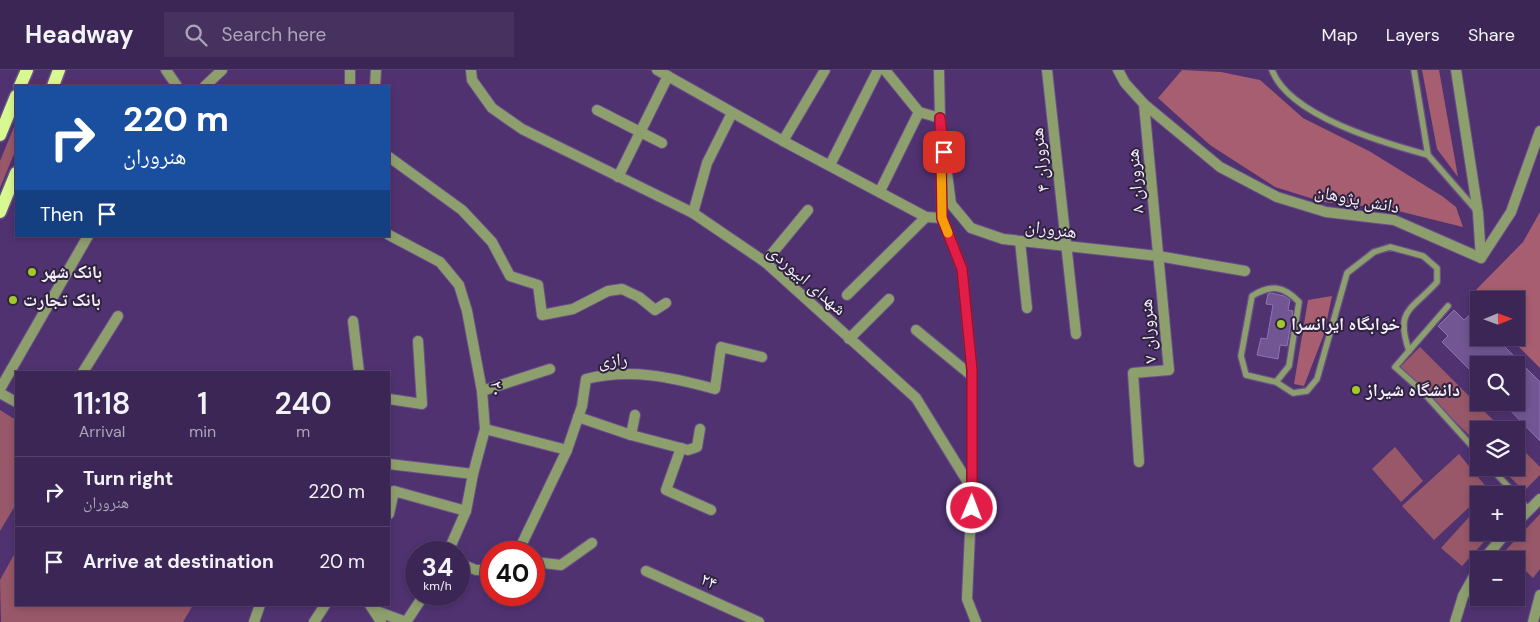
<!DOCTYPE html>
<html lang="en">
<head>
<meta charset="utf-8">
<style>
  body { margin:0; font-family:"DM Sans","Noto Naskh Arabic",sans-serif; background:#47325f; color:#f1f3f6; height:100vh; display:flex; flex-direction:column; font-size:19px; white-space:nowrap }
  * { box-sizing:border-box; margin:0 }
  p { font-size:16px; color:#aca5b9 }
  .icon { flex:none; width:28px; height:28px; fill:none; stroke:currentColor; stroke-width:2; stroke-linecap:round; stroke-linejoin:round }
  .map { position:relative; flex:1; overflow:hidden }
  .drawer { position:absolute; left:15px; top:301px; width:375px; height:235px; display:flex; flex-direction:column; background:#3c2655; border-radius:0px; box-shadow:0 2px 8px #0003,0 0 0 1px #55436c }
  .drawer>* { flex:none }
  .guide { position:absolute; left:15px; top:15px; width:375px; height:152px; border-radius:0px; box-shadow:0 2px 8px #0003,0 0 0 1px #55436c; background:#1a4fa0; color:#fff; overflow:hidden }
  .needle { width:32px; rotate:89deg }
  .tools { position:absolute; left:1470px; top:221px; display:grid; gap:10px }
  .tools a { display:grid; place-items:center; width:55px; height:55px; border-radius:0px; background:#3c2655; box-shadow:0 2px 8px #0003,0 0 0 1px #55436c; font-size:25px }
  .speed { position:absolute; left:405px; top:471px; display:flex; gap:10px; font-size:25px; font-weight:700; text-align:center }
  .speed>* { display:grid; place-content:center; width:65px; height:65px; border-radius:50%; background:#3c2655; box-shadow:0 2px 8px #0003,0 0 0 1px #55436c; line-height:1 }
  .speed small { font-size:12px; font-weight:400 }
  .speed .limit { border:8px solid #d22; background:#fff; color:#111 }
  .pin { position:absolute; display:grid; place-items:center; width:42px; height:42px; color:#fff; margin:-21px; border-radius:10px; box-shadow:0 2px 8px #0006 }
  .me { position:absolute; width:55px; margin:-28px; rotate:1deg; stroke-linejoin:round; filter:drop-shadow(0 0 4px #0008) }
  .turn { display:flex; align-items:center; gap:18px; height:105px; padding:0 25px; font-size:22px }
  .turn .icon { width:65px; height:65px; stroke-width:2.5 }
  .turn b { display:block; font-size:35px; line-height:42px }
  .then { display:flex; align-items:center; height:48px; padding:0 25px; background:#0003; gap:10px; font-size:19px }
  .eta { display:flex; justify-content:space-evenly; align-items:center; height:85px; text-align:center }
  .eta b { font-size:30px; font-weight:600; line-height:35px }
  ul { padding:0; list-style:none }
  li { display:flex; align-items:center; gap:15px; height:70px; padding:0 25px; border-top:1px solid #55436c }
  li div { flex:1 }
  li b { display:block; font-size:19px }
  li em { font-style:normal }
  header { display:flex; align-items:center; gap:30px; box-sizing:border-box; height:70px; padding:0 25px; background:#3c2655; border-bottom:1px solid #55436c }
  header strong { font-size:24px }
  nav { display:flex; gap:28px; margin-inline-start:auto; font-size:18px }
  .search { width:350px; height:45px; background:#47325f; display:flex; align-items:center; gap:12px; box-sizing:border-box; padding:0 18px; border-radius:0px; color:#aca5b9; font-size:19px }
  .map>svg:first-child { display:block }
</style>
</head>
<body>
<header>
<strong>Headway</strong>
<div class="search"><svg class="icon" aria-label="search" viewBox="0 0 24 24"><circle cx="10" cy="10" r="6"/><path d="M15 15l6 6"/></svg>Search here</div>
<nav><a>Map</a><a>Layers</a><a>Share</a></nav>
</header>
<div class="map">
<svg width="1540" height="552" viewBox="0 0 1540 552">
  <rect width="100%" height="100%" fill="#503271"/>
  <!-- green -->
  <g fill="#985869">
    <polygon points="16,52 16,79 0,118 0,91"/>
    <polygon points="1420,277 1503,360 1479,360 1479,375 1400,297"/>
    <polygon points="0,340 16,350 16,434 0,461"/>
    <polygon points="1516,373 1540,397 1540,405 1524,421 1501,398 1516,398"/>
    <polygon points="1395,377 1423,411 1401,432 1372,399"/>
    <polygon points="1459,384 1488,419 1479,425 1479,428 1434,470 1402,436"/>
    <polygon points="1479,436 1479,462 1492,463 1462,496 1441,478"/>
    <polygon points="1540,444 1540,499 1533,508 1505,481"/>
    <polygon points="16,481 16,535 193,535 183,552 1,552 0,510"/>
  </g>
  <!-- forest -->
  <g fill="#a75e71">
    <polygon points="1182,0 1221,2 1260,10 1303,48 1369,81 1442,126 1456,137 1463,157 1386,138 1323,132 1275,117 1210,75 1158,28"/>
    <polygon points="1422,0 1439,0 1458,107 1437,79"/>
    <polygon points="1540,142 1540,298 1510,268 1516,268 1516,230 1479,230 1479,236 1469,227 1523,172"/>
    <polygon points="1332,226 1324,264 1304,316 1294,314 1308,230"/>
  </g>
  <!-- building -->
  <g fill="#715693" stroke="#9072b7">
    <polygon points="1271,223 1284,226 1290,230 1288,240 1293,241 1287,276 1280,275 1278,289 1257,285 1261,268 1267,269 1273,235 1266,234 1268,224"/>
    <polygon points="1454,240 1464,250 1472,243 1479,250 1479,268 1496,268 1540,312 1540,371 1502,332 1516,332 1516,295 1479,295 1479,309 1442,272 1448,266 1438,256"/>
  </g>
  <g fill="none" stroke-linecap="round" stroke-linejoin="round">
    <defs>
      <g id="service">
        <path d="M1272 0C1289 46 1384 73 1428 85"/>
        <polyline points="1414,0 1428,85 1477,141"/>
        <polyline points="1448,236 1395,297 1422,321 1479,384"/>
        <path d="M1276 312 1246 305 1241 286 1252 226C1271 214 1284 216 1299 232L1289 296 1276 312 1293 323 1307 321 1317 309 1347 203 1374 182 1390 177 1423 186 1437 198V212C1411 241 1395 239 1409 281"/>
        <polyline points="1491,398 1516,425"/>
        <polyline points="1516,426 1529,440"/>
      </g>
      <g id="minor">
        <polyline points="166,0 177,16"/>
        <polyline points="657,0 783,71 926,147 942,148"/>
        <polyline points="885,0 919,42 940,48 941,56"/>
        <polyline points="1047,0 1076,264"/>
        <polyline points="1118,0 1125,13 1144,34 1220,97 1277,127 1326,142 1394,150 1481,188 1511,142 1540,61"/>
        <polyline points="1456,0 1478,143 1481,188"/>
        <polyline points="205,16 222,0"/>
        <polyline points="350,16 350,0"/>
        <polyline points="375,16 376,0"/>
        <polyline points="597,40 662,73"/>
        <polyline points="783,71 825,0"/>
        <polyline points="944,80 951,134 971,158 1003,169 1158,186 1245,201"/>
        <polyline points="389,87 462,140 492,172 510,206 538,215 542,245 573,239 608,221 622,219 639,227 655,240 666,233"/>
        <polyline points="830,95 878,0"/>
        <polyline points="618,107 668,6"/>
        <polyline points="880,121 919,42"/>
        <polyline points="693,143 707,93 732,43"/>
        <polyline points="389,165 440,192 459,215 467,241 482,321 485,359 473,404 466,441 448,482"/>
        <polyline points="1020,171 1027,238"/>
        <polyline points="765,192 808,140"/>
        <polyline points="847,225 926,147"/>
        <polyline points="353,251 359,302"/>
        <polyline points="916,260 972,306"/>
        <polyline points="849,269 889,229"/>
        <polyline points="83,302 118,246"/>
        <polyline points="0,319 88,166"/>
        <polyline points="482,321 550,299"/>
        <polyline points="389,329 422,334 418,271"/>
        <polyline points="578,347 631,365 688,380 697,377 700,359"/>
        <polyline points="485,359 567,380"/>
        <polyline points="631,365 635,345"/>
        <polyline points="681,378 666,420 711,440"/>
        <polyline points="1139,392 1133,303 1169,300 1144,34"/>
        <polyline points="389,394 473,404"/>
        <polyline points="389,444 394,421 466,441"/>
        <polyline points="1516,453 1540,429"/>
        <path d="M518 482 567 380 582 336 586 309C630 298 671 307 715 319L721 277 762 287"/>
        <polyline points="1483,490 1507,462"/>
        <polyline points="534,492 561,495 592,473"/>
        <polyline points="459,493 476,500 491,500"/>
        <polyline points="646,501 759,552"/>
        <polyline points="376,541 406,552"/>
        <polyline points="254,552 260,535"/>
        <polyline points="406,552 424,525"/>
        <polyline points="1455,552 1463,526 1479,497"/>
        <polyline points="1533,552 1540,525"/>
      </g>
      <g id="tertiary">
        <polyline points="471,0 472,10 492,38 522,59 693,143 765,192 916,328 972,419"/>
        <polyline points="939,0 942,148 962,199 972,300 972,419 967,529 976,552"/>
        <polyline points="0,323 16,332"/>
        <polyline points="370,535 381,552"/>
        <polyline points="314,552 325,535"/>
      </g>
      <g id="primary">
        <polyline points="20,16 27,0"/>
        <polyline points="53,16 59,0"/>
        <polyline points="0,65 16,26"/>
        <polyline points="0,142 16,103"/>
      </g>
    </defs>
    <!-- service casing -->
    <use href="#service" stroke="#6a5088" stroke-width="8"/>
    <!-- minor casing -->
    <use href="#minor" stroke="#6a5088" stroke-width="12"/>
    <!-- tertiary casing -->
    <use href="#tertiary" stroke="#6a5088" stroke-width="12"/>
    <!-- primary casing -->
    <use href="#primary" stroke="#6a5088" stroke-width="15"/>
    <!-- service -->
    <use href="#service" stroke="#8e9f6e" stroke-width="5.5"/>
    <!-- minor -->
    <use href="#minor" stroke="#8e9f6e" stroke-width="10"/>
    <!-- tertiary -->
    <use href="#tertiary" stroke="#8e9f6e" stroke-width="10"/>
    <!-- primary -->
    <use href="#primary" stroke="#d8f991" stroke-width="12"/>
  </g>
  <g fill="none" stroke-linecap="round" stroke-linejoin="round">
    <defs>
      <polyline id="route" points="944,82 940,48 942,148 962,199 972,300 972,438"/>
    </defs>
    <!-- route casing -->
    <use href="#route" stroke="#92132f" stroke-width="12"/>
    <!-- route -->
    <use href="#route" stroke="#e11d48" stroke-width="9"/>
    <!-- slow -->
    <polyline stroke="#f59e0b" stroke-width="9" points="941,79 942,148 948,163"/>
  </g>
  <!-- markers -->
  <g fill="#a1c92a" stroke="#302340" stroke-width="2">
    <circle cx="32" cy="202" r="5"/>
    <circle cx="13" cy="230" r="5"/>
    <circle cx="1281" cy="254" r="5"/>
    <circle cx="1356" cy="320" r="5"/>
  </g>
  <g text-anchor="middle" stroke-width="4" stroke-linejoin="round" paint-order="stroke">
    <!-- street labels -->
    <g font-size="18" fill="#f5effe" stroke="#302340">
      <text transform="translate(1040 90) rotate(-96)" y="6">هنروران ۴</text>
      <text transform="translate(1135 111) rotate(-95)" y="6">هنروران ۸</text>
      <text transform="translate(1357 129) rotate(11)" y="6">دانش پژوهان</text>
      <text transform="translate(1051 159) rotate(7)" y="6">هنروران</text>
      <text transform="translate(807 210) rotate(41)" y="6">شهدای ابیوردی</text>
      <text transform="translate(1148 261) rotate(-94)" y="6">هنروران ۷</text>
      <text transform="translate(613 290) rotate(-4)" y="6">رازی</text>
      <text transform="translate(497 319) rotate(82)" y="6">۲۰</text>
      <text transform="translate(709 511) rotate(24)" y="6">۲۴</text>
    </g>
    <!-- poi labels -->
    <g font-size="18" font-weight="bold" fill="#f5effe" stroke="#302340" text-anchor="start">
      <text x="42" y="208">بانک شهر</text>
      <text x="23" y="236">بانک تجارت</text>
      <text x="1291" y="260">خوابگاه ایرانسرا</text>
      <text x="1366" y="326">دانشگاه شیراز</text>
    </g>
  </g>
</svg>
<div class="tools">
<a><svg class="needle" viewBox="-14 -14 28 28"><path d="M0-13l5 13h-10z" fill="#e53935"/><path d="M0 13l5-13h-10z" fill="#aca5b9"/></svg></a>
<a><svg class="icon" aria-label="search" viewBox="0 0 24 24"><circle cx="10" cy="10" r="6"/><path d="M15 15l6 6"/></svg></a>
<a><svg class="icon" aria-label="layers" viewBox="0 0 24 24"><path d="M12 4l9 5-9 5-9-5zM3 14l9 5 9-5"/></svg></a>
<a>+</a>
<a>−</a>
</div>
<div class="speed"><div>34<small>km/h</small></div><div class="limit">40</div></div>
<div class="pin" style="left:944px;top:82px;background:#d93025"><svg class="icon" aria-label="arrive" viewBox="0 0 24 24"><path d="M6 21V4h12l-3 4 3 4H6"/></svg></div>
<svg class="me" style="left:972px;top:438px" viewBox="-20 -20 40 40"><circle r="17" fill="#e11d48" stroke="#fff" stroke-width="3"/><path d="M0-11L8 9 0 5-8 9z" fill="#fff"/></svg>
<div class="guide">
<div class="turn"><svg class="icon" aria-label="right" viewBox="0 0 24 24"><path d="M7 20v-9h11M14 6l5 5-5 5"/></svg><div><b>220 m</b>هنروران</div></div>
<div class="then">Then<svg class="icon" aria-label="arrive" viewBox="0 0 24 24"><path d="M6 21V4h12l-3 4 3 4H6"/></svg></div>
</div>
<section class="drawer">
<div class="eta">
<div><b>11:18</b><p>Arrival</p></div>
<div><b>1</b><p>min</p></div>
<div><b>240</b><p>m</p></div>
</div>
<ul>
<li><svg class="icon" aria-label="right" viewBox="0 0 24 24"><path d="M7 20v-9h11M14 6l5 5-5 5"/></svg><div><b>Turn right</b><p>هنروران</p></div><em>220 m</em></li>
<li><svg class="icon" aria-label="arrive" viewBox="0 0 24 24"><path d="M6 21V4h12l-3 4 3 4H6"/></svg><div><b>Arrive at destination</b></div><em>20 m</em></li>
</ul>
</section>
</div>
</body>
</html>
